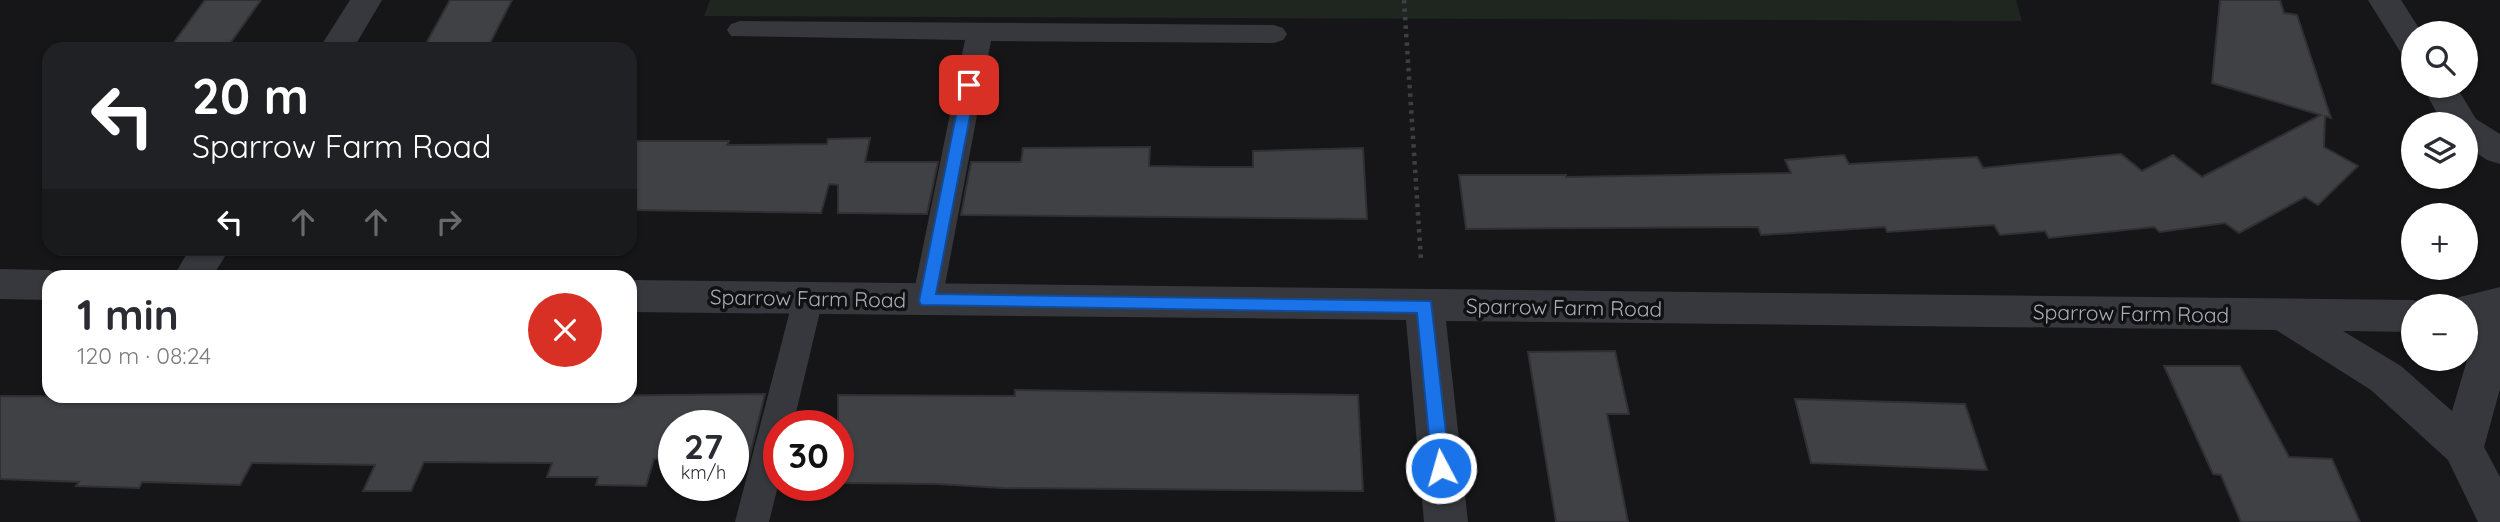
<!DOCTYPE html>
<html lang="en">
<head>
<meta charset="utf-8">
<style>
  body { margin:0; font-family:Quicksand,sans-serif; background:#f2f2f3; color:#2b2b33; height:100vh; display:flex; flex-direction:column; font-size:26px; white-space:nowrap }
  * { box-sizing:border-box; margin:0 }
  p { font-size:23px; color:#7c7c81 }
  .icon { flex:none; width:38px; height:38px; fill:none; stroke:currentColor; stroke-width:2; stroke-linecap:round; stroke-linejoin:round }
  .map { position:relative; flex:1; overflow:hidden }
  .drawer { position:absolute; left:42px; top:270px; width:595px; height:133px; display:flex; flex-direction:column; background:#fff; border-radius:21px; box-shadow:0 2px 5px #0004 }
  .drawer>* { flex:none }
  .top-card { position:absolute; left:42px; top:42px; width:595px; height:214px; border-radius:21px; box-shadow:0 2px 5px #0004; background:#202124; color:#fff; overflow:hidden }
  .fabs { position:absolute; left:2401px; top:21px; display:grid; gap:14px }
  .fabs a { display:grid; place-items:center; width:77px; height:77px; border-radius:50%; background:#fff; box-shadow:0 2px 5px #0004; font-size:35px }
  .speed { position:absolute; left:658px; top:410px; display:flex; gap:14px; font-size:35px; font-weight:700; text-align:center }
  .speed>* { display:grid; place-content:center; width:91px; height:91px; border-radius:50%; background:#fff; box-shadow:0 2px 5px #0004; line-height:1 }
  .speed small { font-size:18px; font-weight:400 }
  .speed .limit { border:10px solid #d22; background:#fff; color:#111 }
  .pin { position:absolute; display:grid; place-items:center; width:60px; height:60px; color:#fff; margin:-30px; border-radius:14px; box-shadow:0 4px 10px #0006 }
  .me { position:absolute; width:77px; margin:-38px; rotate:354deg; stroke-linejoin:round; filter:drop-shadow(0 0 5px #0008) }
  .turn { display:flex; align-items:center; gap:24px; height:147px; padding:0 35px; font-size:32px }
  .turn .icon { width:91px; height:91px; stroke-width:2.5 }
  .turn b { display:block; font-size:49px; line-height:60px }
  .lanes { display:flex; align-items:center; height:66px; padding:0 35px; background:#0003; justify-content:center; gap:35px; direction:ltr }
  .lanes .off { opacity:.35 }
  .round { display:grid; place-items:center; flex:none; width:74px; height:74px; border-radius:37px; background:#f2f2f3 }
  .head { display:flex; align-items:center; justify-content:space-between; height:119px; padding:0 35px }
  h1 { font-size:42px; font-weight:700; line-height:52px }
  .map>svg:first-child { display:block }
</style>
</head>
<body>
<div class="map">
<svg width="2500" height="522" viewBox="0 0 2500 522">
  <rect width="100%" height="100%" fill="#161618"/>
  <!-- green -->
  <polygon fill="#1e261f" points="710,0 2016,0 2022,21 704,16"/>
  <!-- building -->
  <g fill="#404145" stroke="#303034" stroke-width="2">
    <polygon points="205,0 261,0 226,49 169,49"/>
    <polygon points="450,0 512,0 487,49 423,49"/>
    <polygon points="2220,0 2280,0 2284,13 2297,15 2331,118 2325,116 2324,147 2358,166 2318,205 2305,197 2239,233 2225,223 2160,232 2154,227 2049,238 2045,231 2000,235 1994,225 1887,232 1885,227 1761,235 1758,227 1466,229 1459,175 1566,175 1566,177 1791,173 1785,160 1844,155 1849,164 1977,157 1983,168 2121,154 2142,171 2173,155 2202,177 2321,115 2212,83"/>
    <polygon points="870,138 865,162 938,162 927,214 838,213 838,185 829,184 821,213 630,210 630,141 729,141 727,145 827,144 828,139"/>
    <polygon points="1150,147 1149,166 1210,167 1253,167 1253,151 1363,148 1367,219 961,215 971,162 1021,162 1023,148"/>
    <polygon points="1615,351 1629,414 1607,414 1628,522 1556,522 1528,352"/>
    <polygon points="2164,366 2240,366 2289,457 2332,459 2360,522 2241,522 2221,475 2213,474"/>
    <polygon points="1015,390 1358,395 1363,491 1002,488 937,484 838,483 838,395 1015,396"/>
    <polygon points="765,394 749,459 733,459 733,425 674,425 674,459 654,459 646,486 596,485 598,477 547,477 552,463 424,462 411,491 363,491 375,465 252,463 240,485 142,482 139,488 76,486 79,482 0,479 0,396 576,399 578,396"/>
    <polygon points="1795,399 1965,404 1987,470 1811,463"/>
  </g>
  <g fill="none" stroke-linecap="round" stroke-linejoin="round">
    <!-- path -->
    <polyline stroke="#3d3f44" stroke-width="4.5" stroke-dasharray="3.5 5" stroke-linecap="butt" points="1404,0 1421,260"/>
    <!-- service -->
    <g fill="#37383d" fill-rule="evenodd">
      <polygon points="740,21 1274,25 1283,28 1287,34 1283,40 1274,43 991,41 942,301 938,310 927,313 916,310 912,301 965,40 731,36 727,30 731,24"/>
      <polygon points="808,287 819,290 823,299 793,425 779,425 779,482 769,522 735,522 793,299 797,290"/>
    </g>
    <!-- minor -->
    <g fill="#37383d" fill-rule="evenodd">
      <polygon points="350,0 382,0 353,49 319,49"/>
      <polygon points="2368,0 2401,0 2422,33 2413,33 2413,56 2401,53"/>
      <polygon points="2422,86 2456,86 2476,119 2500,134 2500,164 2487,160 2466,146 2466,124 2443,124"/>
      <polygon points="190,248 230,248 213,276 174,276"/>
      <polygon points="0,269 49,270 64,276 49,276 49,300 0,299"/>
      <polygon points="630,280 2413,300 2428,306 2413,306 2413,332 2343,331 2401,366 2452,411 2478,323 2466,326 2466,306 2448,306 2452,299 2500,287 2500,389 2484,447 2500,477 2500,522 2478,522 2448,460 2371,390 2276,330 1446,321 1468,522 1424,522 1406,320 630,312"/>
    </g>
  </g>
  <!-- route -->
  <polygon fill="#1a73e8" stroke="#114b97" stroke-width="2" points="969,80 976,85 936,294 1431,301 1450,468 1447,473 1441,476 1432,468 1417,313 921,305 919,301 962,85"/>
  <g text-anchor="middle" stroke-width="7" stroke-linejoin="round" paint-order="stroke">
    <!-- street labels -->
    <g font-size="21" fill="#a8adb8" stroke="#111113">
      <text transform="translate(808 299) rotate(1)" y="7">Sparrow Farm Road</text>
      <text transform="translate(1564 308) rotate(1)" y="7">Sparrow Farm Road</text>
      <text transform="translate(2131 314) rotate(1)" y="7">Sparrow Farm Road</text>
    </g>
  </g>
</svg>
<div class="fabs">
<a><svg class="icon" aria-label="search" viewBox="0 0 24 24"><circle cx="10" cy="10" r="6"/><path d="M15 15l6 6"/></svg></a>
<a><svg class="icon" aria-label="layers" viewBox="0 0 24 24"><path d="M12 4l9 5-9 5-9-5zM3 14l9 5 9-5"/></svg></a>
<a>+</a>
<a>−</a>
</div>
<div class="speed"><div>27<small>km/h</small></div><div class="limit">30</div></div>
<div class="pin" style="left:969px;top:85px;background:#d93025"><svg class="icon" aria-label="arrive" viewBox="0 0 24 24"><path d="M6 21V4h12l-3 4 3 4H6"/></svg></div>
<svg class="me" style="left:1441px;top:468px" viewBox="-20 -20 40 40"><circle r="17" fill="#1a73e8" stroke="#fff" stroke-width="3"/><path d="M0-11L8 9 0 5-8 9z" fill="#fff"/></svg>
<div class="top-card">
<div class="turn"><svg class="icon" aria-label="left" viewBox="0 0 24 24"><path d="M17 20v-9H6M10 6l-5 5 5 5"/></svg><div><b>20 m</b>Sparrow Farm Road</div></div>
<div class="lanes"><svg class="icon" aria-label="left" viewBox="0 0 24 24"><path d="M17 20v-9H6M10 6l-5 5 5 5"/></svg><svg class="icon off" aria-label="ahead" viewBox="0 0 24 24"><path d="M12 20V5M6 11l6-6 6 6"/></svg><svg class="icon off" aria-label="ahead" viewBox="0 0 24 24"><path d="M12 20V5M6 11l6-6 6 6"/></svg><svg class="icon off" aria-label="right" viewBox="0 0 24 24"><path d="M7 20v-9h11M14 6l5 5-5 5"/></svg></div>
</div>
<section class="drawer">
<div class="head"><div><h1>1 min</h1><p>120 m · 08:24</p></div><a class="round" style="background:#d93025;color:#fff"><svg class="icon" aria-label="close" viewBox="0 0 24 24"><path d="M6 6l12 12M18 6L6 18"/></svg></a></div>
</section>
</div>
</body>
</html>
